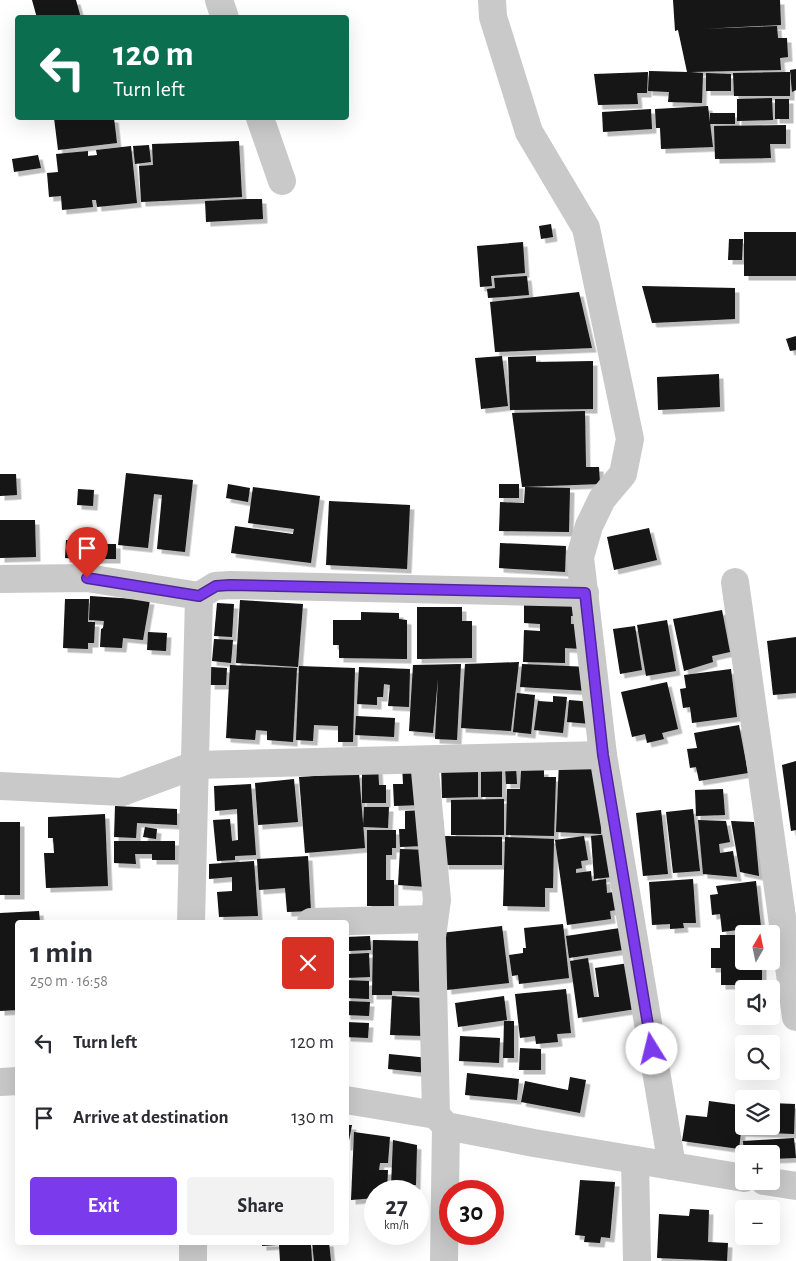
<!DOCTYPE html>
<html lang="en">
<head>
<meta charset="utf-8">
<style>
  body { margin:0; font-family:"Alegreya Sans",sans-serif; background:#f2f2f3; color:#2b2b33; height:100vh; display:flex; flex-direction:column; font-size:19px; white-space:nowrap }
  * { box-sizing:border-box; margin:0 }
  p { font-size:16px; color:#7c7c81 }
  .icon { flex:none; width:28px; height:28px; fill:none; stroke:currentColor; stroke-width:2; stroke-linecap:round; stroke-linejoin:round }
  .map { position:relative; flex:1; overflow:hidden }
  .side { position:absolute; left:15px; top:920px; width:334px; height:325px; display:flex; flex-direction:column; background:#fff; border-radius:5px; box-shadow:0 5px 20px #0002 }
  .side>* { flex:none }
  .banner { position:absolute; left:15px; top:15px; width:334px; height:105px; border-radius:5px; box-shadow:0 5px 20px #0002; background:#0b6e4f; color:#fff; overflow:hidden }
  .needle { width:32px; rotate:9deg }
  .tools { position:absolute; left:735px; top:925px; display:grid; gap:10px }
  .tools a { display:grid; place-items:center; width:45px; height:45px; border-radius:5px; background:#fff; box-shadow:0 5px 20px #0002; font-size:25px }
  .speed { position:absolute; left:364px; top:1180px; display:flex; gap:10px; font-size:25px; font-weight:700; text-align:center }
  .speed>* { display:grid; place-content:center; width:65px; height:65px; border-radius:50%; background:#fff; box-shadow:0 5px 20px #0002; line-height:1 }
  .speed small { font-size:12px; font-weight:400 }
  .speed .limit { border:8px solid #d22; background:#fff; color:#111 }
  .pin { position:absolute; display:grid; place-items:center; width:42px; height:42px; color:#fff; margin:-51px -21px; border-radius:50% 50% 50% 0; rotate:-45deg; box-shadow:0 0 5px #0007 }
  .pin .icon { rotate:45deg }
  .me { position:absolute; width:55px; margin:-28px; rotate:351deg; stroke-linejoin:round; filter:drop-shadow(0 0 4px #0008) }
  .turn { display:flex; align-items:center; gap:18px; height:105px; padding:0 15px; font-size:22px }
  .turn .icon { width:65px; height:65px; stroke-width:2.5 }
  .turn b { display:block; font-size:35px; line-height:42px }
  .round { display:grid; place-items:center; flex:none; width:52px; height:52px; border-radius:5px; background:#f2f2f3 }
  .head { display:flex; align-items:center; justify-content:space-between; height:85px; padding:0 15px }
  h1 { font-size:30px; font-weight:700; line-height:38px }
  .button { display:flex; gap:10px; margin-top:auto; padding:10px 15px }
  .button a { flex:1; height:58px; border-radius:5px; background:#7c3aed; color:#fff; font-size:20px; font-weight:700; line-height:58px; text-align:center }
  .button a+a { background:#f2f2f3; color:#2b2b33 }
  ul { padding:0; list-style:none }
  li { display:flex; align-items:center; gap:15px; height:75px; padding:0 15px }
  li div { flex:1 }
  li b { display:block; font-size:19px }
  li em { font-style:normal }
  .map>svg:first-child { display:block }
</style>
</head>
<body>
<div class="map">
<svg width="796" height="1261" viewBox="0 0 796 1261">
  <defs>
    <filter id="shadow"><feDropShadow dx="4.5" dy="4.5" stdDeviation="0" flood-color="#0004"/></filter>
  </defs>
  <rect width="100%" height="100%" fill="#fff"/>
  <!-- building -->
  <g fill="#131313" filter="url(#shadow)">
    <polygon points="32,0 76,0 81,18 37,18"/>
    <polygon points="673,0 780,0 781,25 701,29 777,26 778,38 787,38 788,57 780,58 781,70 690,72 703,73 702,103 668,102 669,92 648,91 649,71 687,72 678,30 675,31"/>
    <polygon points="796,69 796,90 792,92 790,70"/>
    <polygon points="648,72 647,93 637,93 638,104 598,105 594,74"/>
    <polygon points="790,72 790,96 734,96 733,73"/>
    <polygon points="706,73 731,74 731,91 706,91"/>
    <polygon points="772,98 773,120 737,121 737,99"/>
    <rect x="775" y="99" width="14" height="20"/>
    <polygon points="708,106 713,147 661,149 660,128 656,128 655,109"/>
    <polygon points="651,109 652,129 603,132 602,112"/>
    <rect x="710" y="113" width="25" height="11"/>
    <polygon points="54,118 114,118 117,143 58,150"/>
    <polygon points="786,125 786,144 770,144 771,158 715,159 714,126"/>
    <polygon points="239,141 242,197 141,202 139,166 153,165 152,144"/>
    <polygon points="149,145 151,162 135,164 133,146"/>
    <polygon points="131,146 137,203 97,207 96,200 92,200 93,207 62,210 61,196 49,197 47,173 58,172 56,154 88,151 88,156 97,155 96,150"/>
    <polygon points="38,155 41,168 14,172 12,159"/>
    <polygon points="247,199 262,199 263,219 206,222 205,201"/>
    <polygon points="551,224 553,237 541,239 539,226"/>
    <rect x="744" y="232" width="52" height="44"/>
    <polygon points="729,239 743,239 742,260 728,260"/>
    <polygon points="523,242 525,273 491,276 492,286 480,287 477,246"/>
    <polygon points="527,276 529,295 488,298 487,289 495,288 494,278"/>
    <polygon points="642,286 735,288 735,319 652,323"/>
    <polygon points="579,292 592,348 495,352 490,302"/>
    <polygon points="796,336 796,350 790,351 786,339"/>
    <polygon points="502,356 508,406 481,409 475,358"/>
    <polygon points="536,356 536,362 593,361 593,409 510,410 508,357"/>
    <polygon points="719,374 720,407 658,410 657,377"/>
    <polygon points="585,411 586,467 599,467 600,484 522,487 512,413"/>
    <polygon points="126,473 193,480 185,552 157,549 162,495 154,494 148,548 118,545"/>
    <polygon points="0,474 16,474 17,495 0,496"/>
    <polygon points="228,484 250,488 248,502 226,498"/>
    <rect x="499" y="484" width="20" height="14"/>
    <polygon points="253,487 320,496 311,563 231,553 235,526 293,534 294,529 248,523"/>
    <polygon points="525,487 570,488 569,532 499,531 500,502 524,503"/>
    <polygon points="78,489 94,490 93,506 77,505"/>
    <polygon points="329,501 410,505 407,569 326,565"/>
    <polygon points="0,520 35,520 36,557 0,558"/>
    <polygon points="649,528 657,560 614,570 607,537"/>
    <polygon points="66,540 80,541 79,559 65,558"/>
    <polygon points="500,543 566,546 565,572 499,568"/>
    <rect x="82" y="544" width="34" height="15"/>
    <polygon points="90,596 150,600 143,640 123,638 122,648 100,647 101,629 103,628 104,621 89,620"/>
    <polygon points="65,599 89,599 88,622 95,622 94,643 88,643 88,649 63,648"/>
    <polygon points="240,600 303,604 298,667 236,663"/>
    <polygon points="524,601 583,603 583,616 571,616 571,624 583,624 582,649 565,648 565,663 523,662 524,630 540,631 540,624 524,623"/>
    <polygon points="217,603 234,604 232,637 214,636"/>
    <polygon points="417,607 462,607 462,621 472,621 472,658 417,659"/>
    <polygon points="722,610 730,652 712,656 713,662 684,671 673,619"/>
    <polygon points="361,612 399,613 399,619 407,620 407,659 339,658 339,645 333,645 333,620 361,620"/>
    <polygon points="667,620 676,671 646,676 637,625"/>
    <polygon points="635,626 642,670 620,674 613,629"/>
    <polygon points="148,632 167,633 166,651 147,650"/>
    <polygon points="796,637 796,693 773,695 767,641"/>
    <polygon points="214,639 233,640 231,663 212,661"/>
    <polygon points="519,662 511,731 461,728 465,664"/>
    <polygon points="461,664 457,740 435,739 438,678 433,733 409,731 413,665"/>
    <polygon points="522,664 589,667 588,691 520,687"/>
    <polygon points="230,665 297,668 293,742 267,740 267,731 256,730 255,740 226,738"/>
    <polygon points="299,666 355,668 353,742 338,742 338,726 314,725 313,741 296,740"/>
    <polygon points="211,667 227,668 226,685 210,685"/>
    <polygon points="359,667 410,669 409,707 388,706 390,685 384,684 383,697 377,697 377,705 357,704"/>
    <polygon points="731,669 737,717 692,723 690,707 683,708 680,689 686,688 684,675"/>
    <polygon points="667,682 678,729 662,733 664,739 647,743 645,734 632,737 621,692"/>
    <polygon points="517,693 535,695 531,734 513,732"/>
    <polygon points="553,696 567,697 563,733 534,730 538,701 553,702"/>
    <polygon points="569,700 593,702 591,724 567,722"/>
    <polygon points="356,716 395,718 394,737 355,735"/>
    <polygon points="739,725 748,773 699,781 696,767 690,768 687,749 697,748 694,733"/>
    <polygon points="559,761 605,764 601,834 556,832"/>
    <polygon points="796,761 796,830 791,831 782,765"/>
    <polygon points="478,763 478,797 442,798 441,764"/>
    <rect x="481" y="764" width="21" height="33"/>
    <polygon points="402,765 419,765 421,805 394,806 393,784 403,784"/>
    <polygon points="362,766 378,766 379,785 386,785 386,803 362,803"/>
    <polygon points="505,766 516,766 517,784 506,784"/>
    <polygon points="521,770 544,770 544,777 556,777 554,836 506,835 507,789 520,789"/>
    <polygon points="359,773 365,848 305,853 299,777"/>
    <polygon points="294,779 298,822 258,825 255,783"/>
    <polygon points="251,784 256,855 235,856 235,860 217,861 213,820 230,819 232,841 238,840 237,809 215,811 214,786"/>
    <polygon points="723,789 725,815 696,816 695,790"/>
    <polygon points="504,799 504,835 451,835 451,800"/>
    <polygon points="115,806 177,809 177,825 137,823 136,838 114,837"/>
    <polygon points="364,807 389,807 388,828 363,827"/>
    <polygon points="693,809 700,871 673,873 666,812"/>
    <polygon points="422,810 423,846 400,847 399,829 405,829 405,811"/>
    <polygon points="661,810 668,874 643,876 636,813"/>
    <polygon points="105,814 108,886 46,888 44,853 54,853 53,838 48,838 48,817"/>
    <polygon points="698,820 726,821 730,842 719,844 720,853 733,851 737,877 703,874"/>
    <polygon points="731,821 754,822 759,876 740,872"/>
    <rect x="0" y="822" width="20" height="73"/>
    <polygon points="145,827 157,829 156,839 143,837"/>
    <polygon points="367,830 396,830 396,848 392,848 392,855 386,855 386,880 394,880 394,906 367,906"/>
    <polygon points="609,834 612,877 594,879 591,836"/>
    <polygon points="444,836 502,837 502,865 444,865"/>
    <polygon points="584,836 588,860 581,861 582,868 576,869 576,873 591,871 592,881 606,879 607,893 614,892 616,910 610,911 611,919 567,925 555,840"/>
    <polygon points="505,837 554,839 553,888 545,888 545,907 503,906"/>
    <polygon points="114,841 175,841 175,860 152,860 152,854 135,854 136,864 114,863"/>
    <polygon points="400,849 429,850 426,887 398,885"/>
    <polygon points="308,856 311,911 287,912 285,888 259,890 257,859"/>
    <polygon points="254,861 258,916 219,917 217,892 232,891 232,877 209,879 209,864"/>
    <polygon points="693,879 696,923 683,923 684,928 670,929 670,924 652,925 649,882"/>
    <polygon points="756,881 761,927 722,932 720,914 712,915 710,895 718,894 716,886"/>
    <polygon points="39,911 40,922 18,922 17,1010 0,1011 0,913"/>
    <polygon points="563,924 569,978 519,984 518,975 512,976 509,955 523,953 523,948 526,948 524,928"/>
    <polygon points="502,926 509,983 447,990 441,933"/>
    <polygon points="620,928 623,950 569,958 566,936"/>
    <polygon points="720,935 744,935 744,961 762,961 762,985 721,985 721,968 711,968 711,948 720,948"/>
    <polygon points="370,936 371,950 348,951 349,954 369,953 370,977 346,978 346,937"/>
    <polygon points="373,940 426,941 425,992 392,991 392,995 372,995"/>
    <polygon points="588,958 594,997 599,997 595,968 629,963 636,1009 578,1018 570,961"/>
    <polygon points="346,980 369,981 369,999 346,998"/>
    <polygon points="566,989 571,1033 557,1034 558,1042 536,1044 535,1036 520,1038 515,994"/>
    <polygon points="392,996 425,998 423,1036 390,1035"/>
    <polygon points="504,996 507,1020 458,1027 455,1003"/>
    <polygon points="346,1001 370,1002 369,1016 346,1015"/>
    <polygon points="504,1021 514,1021 514,1058 503,1058"/>
    <polygon points="346,1022 369,1023 368,1038 346,1037"/>
    <polygon points="460,1036 500,1038 499,1063 459,1061"/>
    <polygon points="520,1048 541,1049 541,1070 519,1070"/>
    <polygon points="389,1054 429,1058 427,1073 388,1069"/>
    <polygon points="467,1073 519,1079 517,1100 465,1095"/>
    <polygon points="570,1077 586,1080 580,1113 521,1102 525,1081 568,1090"/>
    <polygon points="709,1101 739,1105 736,1121 744,1123 744,1126 771,1126 771,1103 795,1104 794,1134 741,1132 739,1149 682,1141 686,1115 707,1117"/>
    <polygon points="346,1125 352,1125 348,1146 346,1146"/>
    <polygon points="354,1132 390,1137 388,1163 380,1163 379,1170 388,1170 387,1191 375,1191 375,1198 351,1200"/>
    <polygon points="794,1138 796,1158 771,1159 771,1154 744,1154 743,1141"/>
    <polygon points="393,1140 417,1145 416,1185 391,1186"/>
    <polygon points="580,1180 615,1182 610,1238 601,1237 600,1243 584,1242 585,1236 575,1235"/>
    <polygon points="690,1209 709,1210 708,1242 728,1243 727,1261 657,1258 659,1214 689,1216"/>
    <polygon points="262,1242 292,1242 282,1245 311,1244 312,1261 280,1261 279,1245 262,1246"/>
    <polygon points="312,1242 329,1242 331,1261 314,1261"/>
  </g>
  <g fill="none" stroke-linecap="round" stroke-linejoin="round">
    <!-- minor -->
    <g stroke="#c9c9c9" stroke-width="28">
      <polyline points="219,0 225,18"/>
      <polyline points="492,0 493,17 529,132 586,228 630,439 623,474 602,499 589,526 580,557 603,755 672,1166"/>
      <polyline points="260,118 282,181"/>
      <polyline points="0,579 87,578 199,596"/>
      <polyline points="735,582 796,1017"/>
      <polyline points="424,760 437,900 432,937 436,1115"/>
      <polyline points="0,786 122,792 195,765 603,755"/>
      <polyline points="191,922 199,596 215,586 230,585 585,593"/>
      <polyline points="311,922 434,919"/>
      <polyline points="0,1082 18,1081"/>
      <polyline points="346,1100 436,1115 446,1126 534,1143 744,1178"/>
      <polyline points="635,1160 637,1261"/>
      <polyline points="764,1181 796,1186"/>
      <polyline points="193,1242 193,1261"/>
      <polyline points="444,1261 446,1126"/>
    </g>
  </g>
  <g fill="none" stroke-linecap="round" stroke-linejoin="round">
    <defs>
      <polyline id="route" points="87,578 199,596 216,586 230,585 585,593 603,755 652,1049"/>
    </defs>
    <!-- route casing -->
    <use href="#route" stroke="#51269a" stroke-width="12"/>
    <!-- route -->
    <use href="#route" stroke="#7c3aed" stroke-width="9"/>
  </g>
</svg>
<div class="tools">
<a><svg class="needle" viewBox="-14 -14 28 28"><path d="M0-13l5 13h-10z" fill="#e53935"/><path d="M0 13l5-13h-10z" fill="#7c7c81"/></svg></a>
<a><svg class="icon" aria-label="sound" viewBox="0 0 24 24"><path d="M4 9h4l5-4v14l-5-4H4zM17 9q2 3 0 6"/></svg></a>
<a><svg class="icon" aria-label="search" viewBox="0 0 24 24"><circle cx="10" cy="10" r="6"/><path d="M15 15l6 6"/></svg></a>
<a><svg class="icon" aria-label="layers" viewBox="0 0 24 24"><path d="M12 4l9 5-9 5-9-5zM3 14l9 5 9-5"/></svg></a>
<a>+</a>
<a>−</a>
</div>
<div class="speed"><div>27<small>km/h</small></div><div class="limit">30</div></div>
<div class="pin" style="left:87px;top:578px;background:#d93025"><svg class="icon" aria-label="arrive" viewBox="0 0 24 24"><path d="M6 21V4h12l-3 4 3 4H6"/></svg></div>
<svg class="me" style="left:652px;top:1049px" viewBox="-20 -20 40 40"><circle r="19" fill="#fff"/><path d="M0-13L10 11 0 6-10 11z" fill="#7c3aed"/></svg>
<div class="banner">
<div class="turn"><svg class="icon" aria-label="left" viewBox="0 0 24 24"><path d="M17 20v-9H6M10 6l-5 5 5 5"/></svg><div><b>120 m</b>Turn left</div></div>
</div>
<section class="side">
<div class="head"><div><h1>1 min</h1><p>250 m · 16:58</p></div><a class="round" style="background:#d93025;color:#fff"><svg class="icon" aria-label="close" viewBox="0 0 24 24"><path d="M6 6l12 12M18 6L6 18"/></svg></a></div>
<ul>
<li><svg class="icon" aria-label="left" viewBox="0 0 24 24"><path d="M17 20v-9H6M10 6l-5 5 5 5"/></svg><div><b>Turn left</b></div><em>120 m</em></li>
<li><svg class="icon" aria-label="arrive" viewBox="0 0 24 24"><path d="M6 21V4h12l-3 4 3 4H6"/></svg><div><b>Arrive at destination</b></div><em>130 m</em></li>
</ul>
<div class="button"><a>Exit</a><a>Share</a></div>
</section>
</div>
</body>
</html>
